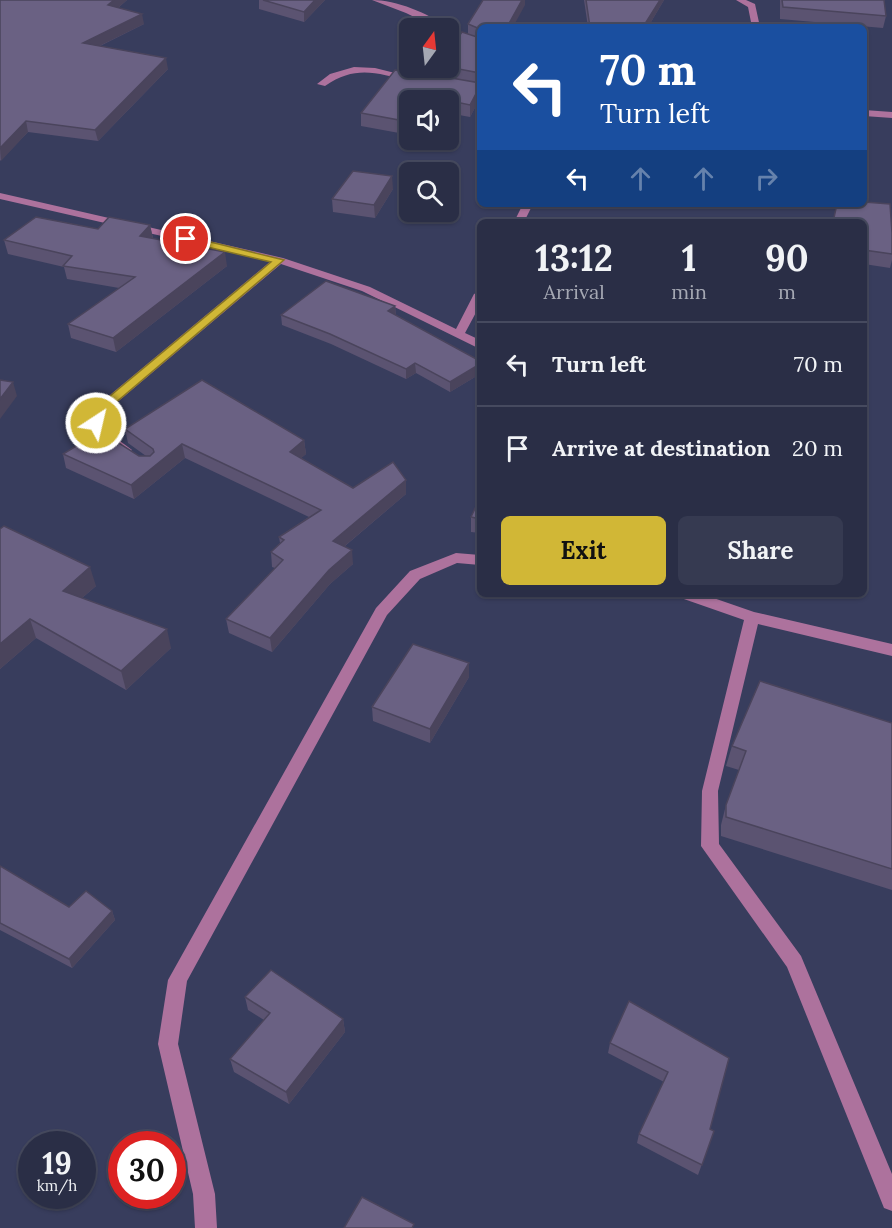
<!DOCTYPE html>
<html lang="en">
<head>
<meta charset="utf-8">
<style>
  body { margin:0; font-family:Lora,serif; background:#363a51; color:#f1f3f6; height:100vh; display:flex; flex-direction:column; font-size:22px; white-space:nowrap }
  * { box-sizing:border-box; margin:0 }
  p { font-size:20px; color:#a5a8b3 }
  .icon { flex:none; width:33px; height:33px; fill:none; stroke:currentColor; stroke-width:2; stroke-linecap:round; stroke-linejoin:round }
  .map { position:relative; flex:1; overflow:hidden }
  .panel { position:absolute; left:477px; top:219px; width:390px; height:378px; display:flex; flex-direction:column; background:#2a2e46; border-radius:9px; box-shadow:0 2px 4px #0004,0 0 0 2px #464a5f }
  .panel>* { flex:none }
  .top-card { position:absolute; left:477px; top:24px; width:390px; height:183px; border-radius:9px; box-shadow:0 2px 4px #0004,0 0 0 2px #464a5f; background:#1a4fa0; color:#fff; overflow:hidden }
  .needle { width:39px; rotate:15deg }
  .fabs { position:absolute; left:399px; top:18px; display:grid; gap:12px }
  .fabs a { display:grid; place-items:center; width:60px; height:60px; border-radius:9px; background:#2a2e46; box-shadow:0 2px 4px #0004,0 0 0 2px #464a5f; font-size:30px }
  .speed { position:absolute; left:18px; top:1131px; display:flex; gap:12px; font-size:30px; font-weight:700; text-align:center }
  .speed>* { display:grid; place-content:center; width:78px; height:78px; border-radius:50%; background:#2a2e46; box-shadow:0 2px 4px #0004,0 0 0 2px #464a5f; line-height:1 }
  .speed small { font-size:15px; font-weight:400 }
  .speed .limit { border:9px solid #d22; background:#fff; color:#111 }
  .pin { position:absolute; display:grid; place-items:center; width:51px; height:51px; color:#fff; margin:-26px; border:3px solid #fff; border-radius:50%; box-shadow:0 2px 6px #0007 }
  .me { position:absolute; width:66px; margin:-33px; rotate:35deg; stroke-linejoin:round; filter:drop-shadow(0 0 4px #0008) }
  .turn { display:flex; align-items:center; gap:21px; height:126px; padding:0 24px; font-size:27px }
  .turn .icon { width:78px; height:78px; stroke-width:2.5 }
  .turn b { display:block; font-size:42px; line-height:51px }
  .lanes { display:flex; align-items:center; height:57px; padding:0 24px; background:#0003; justify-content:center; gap:30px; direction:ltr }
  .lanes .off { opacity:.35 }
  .eta { display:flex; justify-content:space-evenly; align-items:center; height:102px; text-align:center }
  .eta b { font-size:36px; font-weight:700; line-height:42px }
  .primary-button { display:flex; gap:12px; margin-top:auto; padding:12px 24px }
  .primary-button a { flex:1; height:69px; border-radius:9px; background:#d1b736; color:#111; font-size:24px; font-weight:700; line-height:69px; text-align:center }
  .primary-button a+a { background:#363a51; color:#f1f3f6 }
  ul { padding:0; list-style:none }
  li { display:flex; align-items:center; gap:18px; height:84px; padding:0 24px; border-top:2px solid #464a5f }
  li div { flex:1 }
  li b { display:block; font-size:22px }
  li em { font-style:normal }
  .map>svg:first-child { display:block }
</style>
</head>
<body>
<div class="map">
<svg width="892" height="1228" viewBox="0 0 892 1228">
  <rect width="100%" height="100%" fill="#383d5d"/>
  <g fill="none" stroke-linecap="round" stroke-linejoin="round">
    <!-- minor -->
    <g fill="#ad729d" fill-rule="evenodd">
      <path d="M372 0C396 0 429 13 447 28H437L406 13Z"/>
      <polygon points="736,0 746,0 755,4 760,27 752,27 748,7"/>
      <polygon points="448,30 480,43 480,49 448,35"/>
      <path d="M354 67 375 68 415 78 410 81C376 73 356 65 325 86L317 84 330 74Z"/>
      <polygon points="864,110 892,112 892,118 864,116"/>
      <path d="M0 193 283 258 370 287 456 329 474 294 480 291V305L465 333 480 340V349L362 291 281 264 108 410 102 423 108 432 132 450 130 453C113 456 97 436 90 423L98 405 271 261 0 199Z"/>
      <polygon points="523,204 533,204 524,222 514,222"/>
      <polygon points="456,553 480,555 480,565 457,563 420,579 387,615 187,981 178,1044 215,1194 217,1228 195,1228 193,1194 158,1044 168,980 376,608 410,571"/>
      <polygon points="679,594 702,594 754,612 892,644 892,656 758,624 718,791 719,844 801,956 892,1174 892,1211 884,1208 787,967 701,846 702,791 744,620 681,598"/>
    </g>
  </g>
  <!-- wall -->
  <g fill="#5b5371">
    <polygon points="0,0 127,0 118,8 144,24 100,46 168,69 98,141 28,132 0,161"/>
    <polygon points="259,0 325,0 304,22 259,9"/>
    <polygon points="584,0 664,0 648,27 588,27"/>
    <polygon points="780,0 884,0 886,16 883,28 780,19"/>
    <polygon points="525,5 480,27 480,98 470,117 448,113 448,100 410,100 410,135 361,126 361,113 432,77 440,76 440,68 448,68 468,33 468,24"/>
    <polygon points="393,189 375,218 333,212 332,199"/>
    <polygon points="864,222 892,233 892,260 890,268 864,264"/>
    <polygon points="150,225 153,238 227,266 116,352 71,338 68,324 119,288 67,279 64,267 8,254 4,240 98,229"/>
    <polygon points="395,306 396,315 480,361 480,374 450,392 416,373 406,379 331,344 282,325 281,315"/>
    <polygon points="125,429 304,440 306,454 301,458 353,488 406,494 345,546 353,564 330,584 272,652 229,633 226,619 275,568 272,567 271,552 280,543 279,537 309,517 185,458 134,499 66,468 63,454 146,456 128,443"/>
    <polygon points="480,498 480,533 471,532 471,517"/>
    <polygon points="0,529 96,586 82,598 171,648 126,690 36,638 0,669"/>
    <polygon points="469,677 430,743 373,721 372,707"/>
    <polygon points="892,723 892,890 721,836 721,825 726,805 739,770 726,766 732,746"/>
    <polygon points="0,866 69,907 112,911 115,920 72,968 0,930"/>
    <polygon points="245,997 343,1019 345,1032 289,1104 234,1072 230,1059 264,1020 248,1010"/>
    <polygon points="629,1001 710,1129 714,1131 698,1175 637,1143 639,1134 664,1082 608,1053 610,1043"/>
  </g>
  <!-- shaded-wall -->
  <g fill="#4a445c">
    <polygon points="114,0 127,0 110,15 108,5"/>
    <polygon points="315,0 325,0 304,22 304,12"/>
    <polygon points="522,0 525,0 525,5 513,27 507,27"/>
    <polygon points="660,0 664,0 648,27 643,27"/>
    <polygon points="142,14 144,24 85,53 83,43"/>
    <polygon points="166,58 168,69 98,141 95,130"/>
    <polygon points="480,86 480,98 470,117 470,105"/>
    <polygon points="26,121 28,132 1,161 0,148"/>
    <polygon points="392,176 393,189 375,218 374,205"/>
    <polygon points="150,225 153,239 140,236"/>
    <polygon points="225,252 227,266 116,352 113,338"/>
    <polygon points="395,306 396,316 388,311"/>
    <polygon points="415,363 416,373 406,379 406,369"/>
    <polygon points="480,364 480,374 450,392 450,382"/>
    <polygon points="13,382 17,396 0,419 0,399"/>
    <polygon points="304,440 306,454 292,466 290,452"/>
    <polygon points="182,444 185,458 134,499 131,485"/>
    <polygon points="406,480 406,494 334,555 333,541"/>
    <polygon points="352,550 353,564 330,584 272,652 270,638 329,570"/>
    <polygon points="90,567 96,586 68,610 63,591"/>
    <polygon points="30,619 36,638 0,669 0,644"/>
    <polygon points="167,629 171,648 126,690 121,671"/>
    <polygon points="469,663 469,677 430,743 430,729"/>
    <polygon points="112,911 115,920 72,968 69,959"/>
    <polygon points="343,1019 345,1032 289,1104 286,1092"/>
  </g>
  <!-- building -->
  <g fill="#6a6183" stroke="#4a445c" stroke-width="1.5">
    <polygon points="0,0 114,0 108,5 142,14 83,43 166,58 95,130 26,121 0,148"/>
    <polygon points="263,0 315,0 304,12"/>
    <polygon points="483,0 522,0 507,27 480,27 480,29 468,24"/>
    <polygon points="586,0 660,0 643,27 590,27"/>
    <polygon points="782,0 884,0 886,16 783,7"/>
    <polygon points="462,32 480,38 480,73 448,67 448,52"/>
    <polygon points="395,70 432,77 434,75 480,83 480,86 470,105 437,98 435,100 410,100 410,122 361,113"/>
    <polygon points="353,171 392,176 374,205 332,199"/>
    <polygon points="864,202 890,204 892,233 892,254 864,250 864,222 833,222 837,204 864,204"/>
    <polygon points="36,217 98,229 109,217 150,225 140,236 225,252 113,338 68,324 135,277 63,266 72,256 4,240"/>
    <polygon points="326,281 395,306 388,311 480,361 480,364 450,382 415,363 406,369 330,334 281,315"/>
    <polygon points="0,380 13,382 0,399"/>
    <polygon points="202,380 304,440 290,452 353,488 393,462 406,480 333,541 352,550 329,570 270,638 226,619 283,560 271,552 284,540 279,537 321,510 182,444 131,485 63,454 96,434 107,440 111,438 139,456 150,456 154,452 153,449 125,429"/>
    <polygon points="480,498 480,519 471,517"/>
    <polygon points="4,526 90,567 63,591 167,629 121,671 30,619 0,644 0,529"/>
    <polygon points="413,644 469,663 430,729 372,707"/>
    <polygon points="760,681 892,723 892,869 726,817 726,805 746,751 732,746"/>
    <polygon points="0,866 69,907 86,891 112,911 69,959 0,923"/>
    <polygon points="271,970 343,1019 286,1092 230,1059 270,1013 245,997"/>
    <polygon points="629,1001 729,1058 710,1129 714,1131 702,1165 639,1134 668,1072 610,1043"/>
    <polygon points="362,1197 414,1224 412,1228 344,1228"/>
  </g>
  <!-- route -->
  <polygon fill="#d1b736" stroke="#887723" stroke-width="1.5" points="186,236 284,260 107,410 100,425 92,425 90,423 98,406 271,262 182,241 182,237"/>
</svg>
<div class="fabs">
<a><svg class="needle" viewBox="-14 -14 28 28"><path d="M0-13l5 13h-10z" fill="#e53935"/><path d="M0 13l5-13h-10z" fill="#a5a8b3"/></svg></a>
<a><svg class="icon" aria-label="sound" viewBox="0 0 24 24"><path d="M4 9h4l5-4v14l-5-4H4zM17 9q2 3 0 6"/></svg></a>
<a><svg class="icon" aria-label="search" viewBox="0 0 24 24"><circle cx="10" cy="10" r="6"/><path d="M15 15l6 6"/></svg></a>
</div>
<div class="speed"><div>19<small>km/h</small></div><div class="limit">30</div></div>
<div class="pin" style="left:186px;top:239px;background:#d93025"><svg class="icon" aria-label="arrive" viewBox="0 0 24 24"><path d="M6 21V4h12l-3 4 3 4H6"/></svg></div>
<svg class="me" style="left:96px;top:423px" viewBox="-20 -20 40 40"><circle r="17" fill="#d1b736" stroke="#fff" stroke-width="3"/><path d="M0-11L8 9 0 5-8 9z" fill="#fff"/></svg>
<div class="top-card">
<div class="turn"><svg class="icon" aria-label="left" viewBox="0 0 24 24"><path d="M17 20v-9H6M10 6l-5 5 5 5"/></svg><div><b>70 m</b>Turn left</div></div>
<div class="lanes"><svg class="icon" aria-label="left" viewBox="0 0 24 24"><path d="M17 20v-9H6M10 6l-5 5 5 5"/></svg><svg class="icon off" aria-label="ahead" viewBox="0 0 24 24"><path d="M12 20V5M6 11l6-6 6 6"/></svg><svg class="icon off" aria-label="ahead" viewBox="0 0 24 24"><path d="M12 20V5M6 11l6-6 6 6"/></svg><svg class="icon off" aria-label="right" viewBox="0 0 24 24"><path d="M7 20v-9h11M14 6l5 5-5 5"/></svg></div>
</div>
<section class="panel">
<div class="eta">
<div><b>13:12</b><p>Arrival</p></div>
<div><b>1</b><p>min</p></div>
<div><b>90</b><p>m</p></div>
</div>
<ul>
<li><svg class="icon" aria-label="left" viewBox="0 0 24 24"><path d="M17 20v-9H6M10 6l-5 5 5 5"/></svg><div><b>Turn left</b></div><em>70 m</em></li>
<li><svg class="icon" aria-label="arrive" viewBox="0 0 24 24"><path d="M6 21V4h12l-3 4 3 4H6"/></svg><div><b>Arrive at destination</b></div><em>20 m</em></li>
</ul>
<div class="primary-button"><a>Exit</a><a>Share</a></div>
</section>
</div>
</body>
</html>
